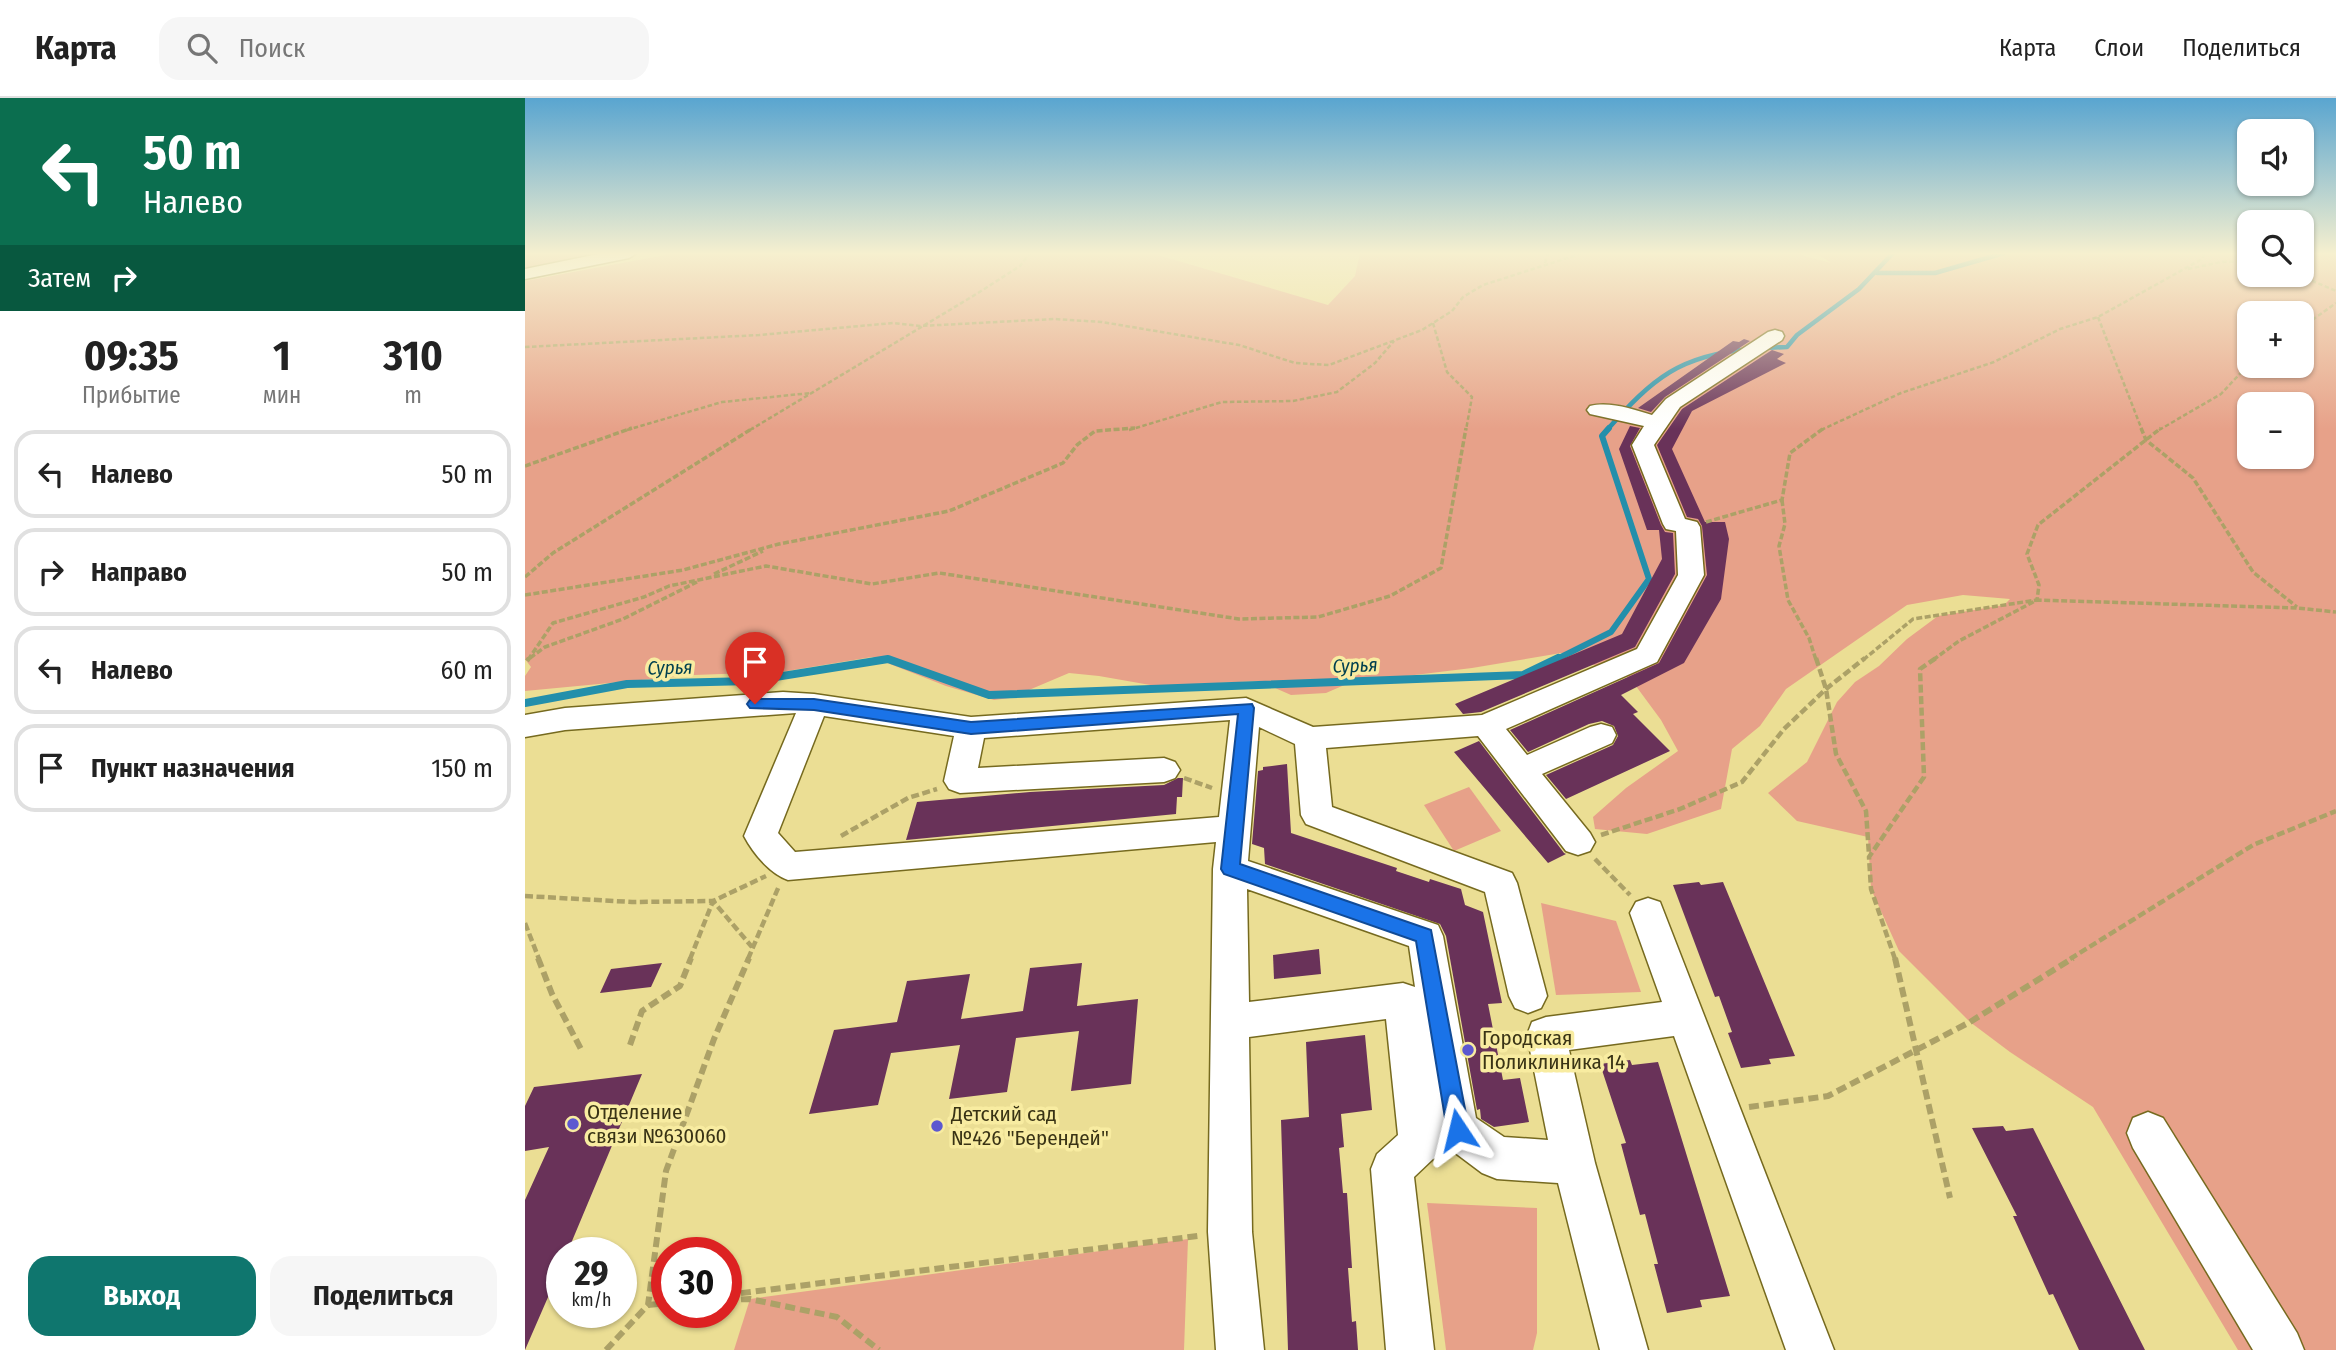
<!DOCTYPE html>
<html lang="ru">
<head>
<meta charset="utf-8">
<style>
  body { margin:0; font-family:"Fira Sans Condensed",sans-serif; background:#f6f6f6; color:#222; height:100vh; display:flex; flex-direction:column; font-size:26px; white-space:nowrap }
  * { box-sizing:border-box; margin:0 }
  p { font-size:23px; color:#767676 }
  .icon { flex:none; width:38px; height:38px; fill:none; stroke:currentColor; stroke-width:2; stroke-linecap:round; stroke-linejoin:round }
  .map { position:relative; flex:1; overflow:hidden }
  .panel { display:flex; flex-direction:column; background:#fff; width:525px }
  .panel>* { flex:none }
  .hud { background:#0b6e4f; color:#fff; overflow:hidden }
  .tools { position:absolute; left:1712px; top:21px; display:grid; gap:14px }
  .tools a { display:grid; place-items:center; width:77px; height:77px; border-radius:14px; background:#fff; box-shadow:0 2px 5px #0004; font-size:35px }
  .speed { position:absolute; left:21px; top:1139px; display:flex; gap:14px; font-size:35px; font-weight:700; text-align:center }
  .speed>* { display:grid; place-content:center; width:91px; height:91px; border-radius:50%; background:#fff; box-shadow:0 2px 5px #0004; line-height:1 }
  .speed small { font-size:18px; font-weight:400 }
  .speed .limit { border:10px solid #d22; background:#fff; color:#111 }
  .pin { position:absolute; display:grid; place-items:center; width:60px; height:60px; color:#fff; margin:-72px -30px; border-radius:50% 50% 50% 0; rotate:-45deg; box-shadow:0 0 7px #0007 }
  .pin .icon { rotate:45deg }
  .me { position:absolute; width:77px; margin:-38px; rotate:350deg; stroke-linejoin:round; filter:drop-shadow(0 0 5px #0008) }
  .turn { display:flex; align-items:center; gap:24px; height:147px; padding:0 28px; font-size:32px }
  .turn .icon { width:91px; height:91px; stroke-width:2.5 }
  .turn b { display:block; font-size:49px; line-height:60px }
  .then { display:flex; align-items:center; height:66px; padding:0 28px; background:#0003; gap:14px; font-size:26px }
  .eta { display:flex; justify-content:space-evenly; align-items:center; height:119px; text-align:center }
  .eta b { font-size:42px; font-weight:700; line-height:49px }
  .button { display:flex; gap:14px; margin-top:auto; padding:14px 28px }
  .button a { flex:1; height:80px; border-radius:21px; background:#0f766e; color:#fff; font-size:28px; font-weight:700; line-height:80px; text-align:center }
  .button a+a { background:#f6f6f6; color:#222 }
  ul { padding:0; list-style:none }
  li { display:flex; align-items:center; gap:21px; height:88px; margin:0 14px 10px; padding:0 14px; border:4px solid #e0e0e0; border-radius:21px }
  li div { flex:1 }
  li b { display:block; font-size:26px }
  li em { font-style:normal }
  header { display:flex; align-items:center; gap:42px; box-sizing:border-box; height:98px; padding:0 35px; background:#fff; border-bottom:2px solid #e0e0e0 }
  header strong { font-size:33px }
  nav { display:flex; gap:38px; margin-inline-start:auto; font-size:24px }
  .search { width:490px; height:63px; background:#f6f6f6; display:flex; align-items:center; gap:18px; box-sizing:border-box; padding:0 24px; border-radius:21px; color:#767676; font-size:26px }
  main { display:flex; flex:1; min-height:0 }
  .map>svg:first-child { display:block }
</style>
</head>
<body>
<header>
<strong>Карта</strong>
<div class="search"><svg class="icon" aria-label="search" viewBox="0 0 24 24"><circle cx="10" cy="10" r="6"/><path d="M15 15l6 6"/></svg>Поиск</div>
<nav><a>Карта</a><a>Слои</a><a>Поделиться</a></nav>
</header>
<main>
<section class="panel">
<div class="hud">
<div class="turn"><svg class="icon" aria-label="left" viewBox="0 0 24 24"><path d="M17 20v-9H6M10 6l-5 5 5 5"/></svg><div><b>50 m</b>Налево</div></div>
<div class="then">Затем<svg class="icon" aria-label="right" viewBox="0 0 24 24"><path d="M7 20v-9h11M14 6l5 5-5 5"/></svg></div>
</div>
<div class="eta">
<div><b>09:35</b><p>Прибытие</p></div>
<div><b>1</b><p>мин</p></div>
<div><b>310</b><p>m</p></div>
</div>
<ul>
<li><svg class="icon" aria-label="left" viewBox="0 0 24 24"><path d="M17 20v-9H6M10 6l-5 5 5 5"/></svg><div><b>Налево</b></div><em>50 m</em></li>
<li><svg class="icon" aria-label="right" viewBox="0 0 24 24"><path d="M7 20v-9h11M14 6l5 5-5 5"/></svg><div><b>Направо</b></div><em>50 m</em></li>
<li><svg class="icon" aria-label="left" viewBox="0 0 24 24"><path d="M17 20v-9H6M10 6l-5 5 5 5"/></svg><div><b>Налево</b></div><em>60 m</em></li>
<li><svg class="icon" aria-label="arrive" viewBox="0 0 24 24"><path d="M6 21V4h12l-3 4 3 4H6"/></svg><div><b>Пункт назначения</b></div><em>150 m</em></li>
</ul>
<div class="button"><a>Выход</a><a>Поделиться</a></div>
</section>
<div class="map">
<svg width="1811" height="1252" viewBox="0 0 1811 1252">
  <rect width="100%" height="100%" fill="#ebde94"/>
  <!-- green -->
  <g fill="#e7a189" fill-rule="evenodd">
    <polygon points="0,155 79,155 0,171"/>
    <path d="M151 155H626L803 207 830 178 835 155H1268L1306 165 1291 155H1724V177H1776V155H1811V1252H1713L1568 1009 1485 954 1445 924 1374 853 1346 791 1343 739 1272 723 1243 695 1282 664 1312 604 1330 584 1354 568 1382 541 1413 518 1479 507 1485 501 1438 497 1382 507 1261 591 1235 628 1207 651 1196 711 1122 736 1070 731 1068 719 1101 690 1153 653 1136 622 1105 580 1036 555 947 570 824 585 801 595 766 597 734 583 631 588 574 578 544 575 485 600 469 602 421 588 347 559 256 574 169 577 0 593V578L6 569 0 561V183ZM1724 215H1776V268H1724ZM1724 306H1776V359H1724Z"/>
    <polygon points="944,689 976,733 929,753 899,707"/>
    <polygon points="1016,805 1091,823 1116,894 1031,897"/>
    <polygon points="902,1105 1012,1110 1012,1235 1008,1252 921,1252"/>
    <polygon points="663,1141 659,1252 209,1252 225,1201"/>
  </g>
  <g fill="none" stroke-linecap="round" stroke-linejoin="round">
    <!-- stream-far2 -->
    <g stroke="#238fab" stroke-width="4.5">
      <polyline points="1352,175 1410,175 1479,155"/>
      <polyline points="1238,250 1262,249 1272,237 1334,191 1368,155"/>
      <path d="M1082 332C1128 280 1155 257 1226 251"/>
    </g>
    <!-- stream-far1 -->
    <g stroke="#238fab" stroke-width="6">
      <polyline points="360,562 364,562"/>
      <polyline points="1030,562 1086,534 1124,481 1077,338 1084,330"/>
    </g>
    <!-- stream -->
    <polyline stroke="#238fab" stroke-width="8" points="0,605 102,586 226,583 363,561 464,597 998,577 1033,560"/>
  </g>
  <!-- building -->
  <g fill="#693259">
    <polygon points="1219,241 1225,243 1140,299 1126,314 1113,310 1208,243 1214,244"/>
    <polygon points="1247,252 1259,256 1252,261 1261,265 1167,313 1147,351 1180,424 1200,424 1204,441 1196,501 1159,565 1096,597 1113,614 1108,616 1145,653 1041,701 1021,677 1088,647 1093,638 1089,628 1077,623 1064,626 1003,654 985,632 1134,565 1182,477 1177,428 1173,421 1162,419 1132,347 1157,311"/>
    <polygon points="1105,328 1115,330 1105,348 1136,427 1140,434 1148,435 1150,476 1110,549 956,614 938,616 930,606 1097,536 1137,461 1134,432 1122,432 1094,351"/>
    <polygon points="954,643 1039,755 1041,756 1023,765 929,654"/>
    <polygon points="762,666 766,735 872,770 871,773 904,784 905,781 936,791 940,807 958,814 977,905 963,906 978,982 995,980 1004,1024 969,1029 956,1021 955,1011 952,1012 921,838 915,826 740,766 739,750 727,746 733,673 738,672 738,669"/>
    <polygon points="653,680 658,680 657,699 652,699 651,716 381,742 392,704 505,694 639,687"/>
    <polygon points="1174,784 1176,787 1198,784 1270,958 1244,961 1246,966 1216,970 1203,935 1207,934 1194,898 1190,899 1148,787"/>
    <polygon points="794,851 796,876 749,881 748,857"/>
    <polygon points="137,865 126,889 75,895 86,871"/>
    <polygon points="557,865 552,908 613,901 606,986 546,993 554,933 491,940 482,994 424,1001 435,947 366,955 353,1007 284,1016 309,932 372,924 382,883 445,876 436,921 498,913 505,870"/>
    <polygon points="840,937 847,1012 816,1016 819,1049 814,1050 818,1095 822,1095 827,1170 823,1170 827,1224 831,1223 833,1252 763,1252 756,1022 784,1019 781,944"/>
    <polygon points="1105,962 1107,967 1133,964 1205,1198 1175,1202 1177,1209 1142,1215 1129,1166 1133,1166 1120,1116 1115,1117 1096,1046 1101,1045 1075,966"/>
    <polygon points="117,976 42,1155 37,1155 37,1167 0,1252 0,1102 24,1049 0,1053 0,1008 9,989"/>
    <polygon points="1478,1028 1481,1033 1508,1030 1620,1252 1554,1252 1528,1196 1524,1197 1488,1118 1492,1118 1447,1030"/>
  </g>
  <g fill="none" stroke-linecap="round" stroke-linejoin="round">
    <defs>
      <g id="minor">
        <polygon points="78,155 112,155 104,160 0,181 0,171"/>
        <path d="M1250 232 1257 234 1259 238 1257 242 1155 309 1129 347 1160 421 1172 424 1175 429 1179 477 1132 564 981 631 1002 657 1065 629 1076 626 1087 629 1091 637 1087 645 1017 676 1065 735 1070 744 1065 753 1053 757 1041 753 953 638 801 650 807 709 987 775 992 785 1022 898 1016 910 1003 915 990 910 984 898 960 794 781 726 776 717 770 646 734 629 723 763 913 827 918 838 951 1020 979 1039 1023 1042 1002 937 1007 924 1021 919 1137 904 1105 815 1111 804 1123 800 1135 804 1309 1252H1261L1149 938 1044 952 1070 1065 1123 1252H1075L1033 1085 972 1081 957 1075 929 1054 908 1061 889 1079 909 1252H861L846 1071 852 1056 873 1037 861 921 724 939 727 1134 739 1252H691L683 1134 688 771 691 744 263 782C244 775 228 755 219 738L271 615 40 632 0 639V617L40 610 258 594 289 596 446 619 721 600 788 629 957 617 1112 551 1153 477 1151 433 1141 431 1138 426 1107 347 1119 328 1065 316 1062 312 1065 308C1084 303 1108 311 1127 317L1141 301 1243 234ZM299 618 429 638 419 683 424 691 435 695 639 684 650 680 655 672 650 664 639 660 453 670 459 640 705 622 694 719 270 754 253 735ZM722 791 884 848 890 889 878 885 724 904Z"/>
        <polygon points="1623,1014 1638,1020 1772,1235 1779,1252 1728,1252 1608,1050 1602,1035 1608,1020"/>
      </g>
    </defs>
    <!-- minor casing -->
    <use href="#minor" stroke="#766a1f" stroke-width="3"/>
    <!-- path-far3 -->
    <g stroke="#aca167" stroke-width="2.5" stroke-dasharray="4.5 2.5" stroke-linecap="butt">
      <polyline points="1020,165 1023,155"/>
      <polyline points="1663,171 1696,164 1724,163"/>
      <polyline points="1774,177 1811,193"/>
      <polyline points="1573,219 1617,332"/>
      <polyline points="908,225 922,274 947,299 941,332"/>
      <polyline points="1776,230 1811,205"/>
      <polyline points="0,249 234,237 368,225 395,228 529,221 577,224 714,247 770,265 804,267 897,232 927,213 938,199 958,187 1058,155"/>
      <polyline points="102,332 197,304 286,295"/>
      <polyline points="225,332 453,195 495,168 505,155"/>
      <polyline points="604,332 697,304 768,303 812,294 850,265 869,243"/>
      <polyline points="1296,332 1376,295 1469,264 1535,231 1573,219 1677,161 1680,155"/>
      <polyline points="1634,332 1696,296 1724,266"/>
    </g>
    <!-- path-far2 -->
    <g stroke="#aca167" stroke-width="3.5" stroke-dasharray="6 2.5" stroke-linecap="butt">
      <polyline points="1616,330 1621,342 1668,380 1728,474 1772,509"/>
      <polyline points="0,368 107,330"/>
      <polyline points="1257,402 1260,426 1254,448 1263,502 1284,540 1291,562"/>
      <polyline points="1181,424 1257,402 1265,355 1299,330"/>
      <polyline points="189,476 238,453"/>
      <polyline points="0,479 28,455 228,330"/>
      <polyline points="0,497 158,472 254,446 424,413 538,365 552,347 570,333 610,330"/>
      <polyline points="5,560 20,549 98,521 172,484"/>
      <polyline points="3,562 28,525 119,499 144,488 241,468 347,486 414,475 714,521 793,519 865,498 916,470 941,330"/>
      <polyline points="1338,562 1388,521 1512,502 1514,487 1502,456 1513,427 1636,330"/>
      <polyline points="1408,562 1434,543 1512,502 1772,510 1811,514"/>
    </g>
    <!-- path-far1 -->
    <g stroke="#aca167" stroke-width="4.5" stroke-dasharray="8 3.5" stroke-linecap="butt">
      <polyline points="1291,560 1301,591 1311,656 1341,713 1344,757"/>
      <polyline points="2,563 4,560"/>
      <polyline points="659,680 687,690"/>
      <polyline points="1076,737 1155,711 1217,684 1259,631 1301,591 1340,560"/>
      <polyline points="316,738 383,700 412,691"/>
      <polyline points="1070,761 1105,797"/>
      <polyline points="0,798 107,804 188,803 227,849"/>
      <polyline points="0,825 14,861"/>
      <polyline points="165,861 188,803 241,778"/>
      <polyline points="223,861 254,788"/>
      <polyline points="1370,861 1346,791 1344,759 1399,679 1395,571 1411,560"/>
      <polyline points="1545,861 1728,747 1811,713"/>
    </g>
    <!-- path -->
    <g stroke="#aca167" stroke-width="6" stroke-dasharray="10 5" stroke-linecap="butt">
      <polyline points="13,860 27,896 57,953"/>
      <polyline points="1370,860 1425,1100"/>
      <polyline points="105,947 117,913 155,888 166,860"/>
      <polyline points="1224,1009 1303,998 1445,924 1548,860"/>
      <polyline points="201,1197 673,1138"/>
      <polyline points="201,1202 225,1201 312,1219 354,1252"/>
      <polyline points="123,1207 142,1205"/>
      <polyline points="81,1252 123,1207 141,1073 189,941 224,860"/>
    </g>
    <!-- minor -->
    <use href="#minor" fill="#fff" fill-rule="evenodd"/>
  </g>
  <!-- sky -->
  <linearGradient id="sky" x2="0" y2="1"><stop stop-color="#59a5d0"/><stop offset="0.47" stop-color="#f6f0cf"/><stop offset="1" stop-color="#f6f0cf" stop-opacity="0"/></linearGradient>
  <rect width="1811" height="331" fill="url(#sky)"/>
  <!-- route -->
  <polygon fill="#1a73e8" stroke="#114b97" stroke-width="2" points="230,601 289,601 446,624 727,606 729,610 715,766 906,832 944,1032 941,1040 933,1043 925,1040 922,1032 891,843 699,776 696,771 713,616 446,636 289,612 225,610 222,606 225,602"/>
  <!-- markers -->
  <g fill="#5c58d0" stroke="#f8eca1" stroke-width="2.5">
    <circle cx="943" cy="952" r="7"/>
    <circle cx="48" cy="1026" r="7"/>
    <circle cx="412" cy="1028" r="7"/>
  </g>
  <g text-anchor="middle" stroke-width="7" stroke-linejoin="round" paint-order="stroke">
    <!-- water labels -->
    <g font-size="19" font-style="italic" fill="#01404f" stroke="#f8eca1">
      <text transform="translate(830 567) rotate(-2)" y="7">Сурья</text>
      <text transform="translate(145 569) rotate(-1)" y="7">Сурья</text>
    </g>
    <!-- near-poi labels -->
    <g font-size="21" fill="#393315" stroke="#f8eca1" text-anchor="start">
      <text x="957" y="947">Городская<tspan x="957" dy="24">Поликлиника 14</tspan></text>
      <text x="62" y="1021">Отделение<tspan x="62" dy="24">связи №630060</tspan></text>
      <text x="426" y="1023">Детский сад<tspan x="426" dy="24">№426 "Берендей"</tspan></text>
    </g>
  </g>
</svg>
<div class="tools">
<a><svg class="icon" aria-label="sound" viewBox="0 0 24 24"><path d="M4 9h4l5-4v14l-5-4H4zM17 9q2 3 0 6"/></svg></a>
<a><svg class="icon" aria-label="search" viewBox="0 0 24 24"><circle cx="10" cy="10" r="6"/><path d="M15 15l6 6"/></svg></a>
<a>+</a>
<a>−</a>
</div>
<div class="speed"><div>29<small>km/h</small></div><div class="limit">30</div></div>
<div class="pin" style="left:230px;top:606px;background:#d93025"><svg class="icon" aria-label="arrive" viewBox="0 0 24 24"><path d="M6 21V4h12l-3 4 3 4H6"/></svg></div>
<svg class="me" style="left:933px;top:1032px" viewBox="-20 -20 40 40"><path d="M0-17L14 15 0 8-14 15z" fill="#1a73e8" stroke="#fff" stroke-width="4"/></svg>
</div>
</main>
</body>
</html>
